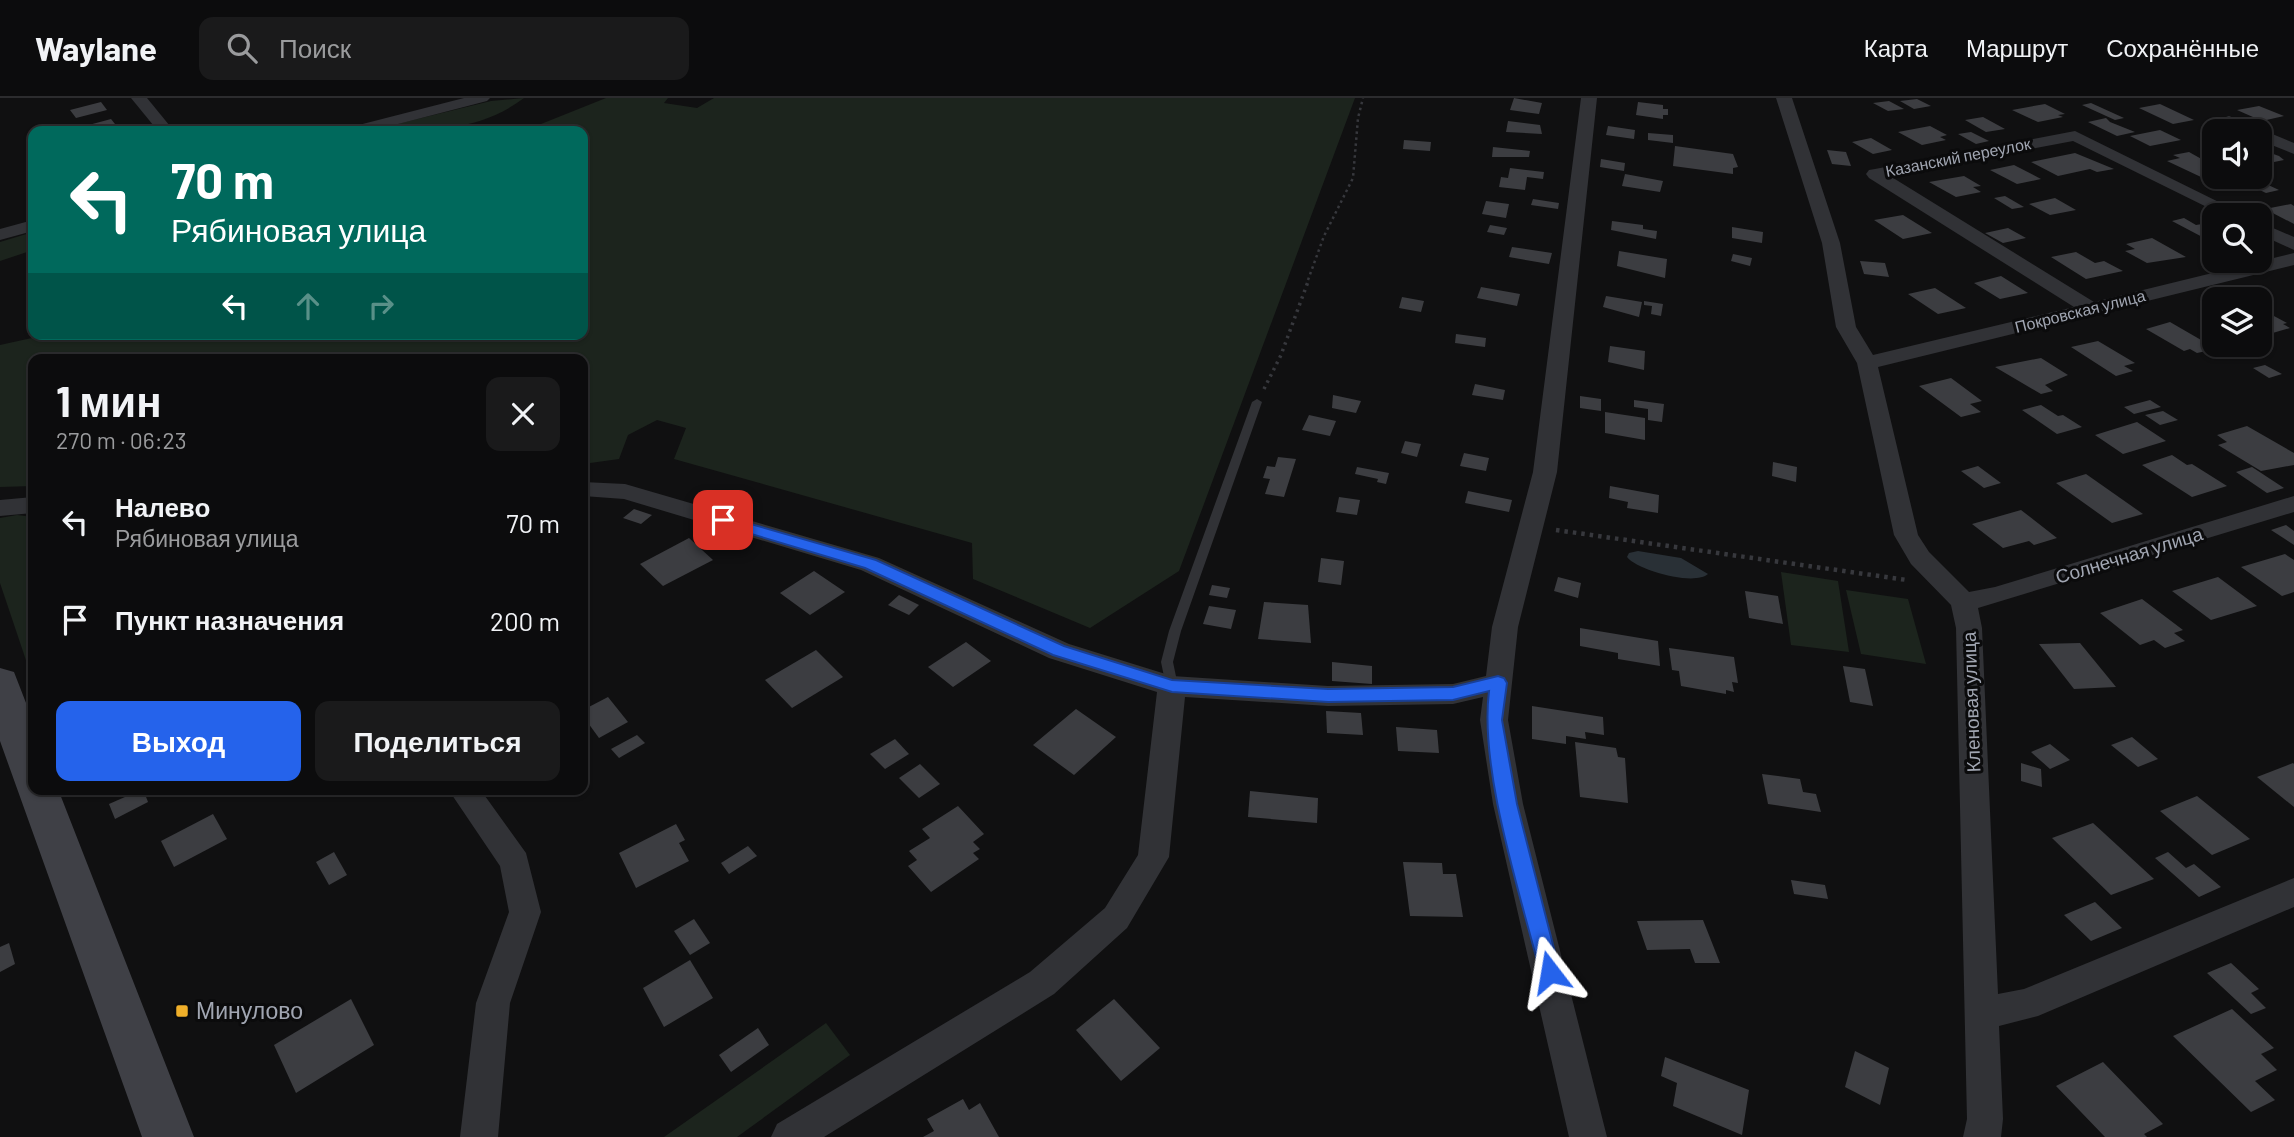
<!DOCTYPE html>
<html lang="ru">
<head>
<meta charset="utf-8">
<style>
  body { margin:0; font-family:Barlow,sans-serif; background:#1a1a1b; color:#f1f3f6; height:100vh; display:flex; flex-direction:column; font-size:26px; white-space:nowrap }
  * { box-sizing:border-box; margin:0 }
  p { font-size:23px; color:#9a9b9d }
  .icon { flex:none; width:38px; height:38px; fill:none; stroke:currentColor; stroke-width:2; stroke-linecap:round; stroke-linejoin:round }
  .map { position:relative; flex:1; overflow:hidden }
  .sheet { position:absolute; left:28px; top:256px; width:560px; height:441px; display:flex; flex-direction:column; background:#0c0c0d; border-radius:14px; box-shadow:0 2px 5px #0004,0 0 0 2px #2c2c2e }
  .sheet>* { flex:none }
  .banner { position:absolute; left:28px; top:28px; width:560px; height:214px; border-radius:14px; box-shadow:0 2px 5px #0004,0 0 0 2px #2c2c2e; background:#00695c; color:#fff; overflow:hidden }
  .controls { position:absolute; left:2202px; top:21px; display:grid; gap:14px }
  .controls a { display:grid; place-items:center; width:70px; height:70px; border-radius:14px; background:#0c0c0d; box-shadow:0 2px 5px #0004,0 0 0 2px #2c2c2e; font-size:35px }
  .pin { position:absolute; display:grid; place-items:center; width:60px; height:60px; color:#fff; margin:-30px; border-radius:14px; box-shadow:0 4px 10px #0006 }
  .me { position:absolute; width:77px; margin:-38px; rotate:346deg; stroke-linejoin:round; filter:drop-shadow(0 0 5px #0008) }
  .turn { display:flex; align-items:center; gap:24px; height:147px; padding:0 28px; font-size:32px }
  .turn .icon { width:91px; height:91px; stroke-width:2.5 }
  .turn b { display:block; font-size:49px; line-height:60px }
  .lanes { display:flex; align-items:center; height:66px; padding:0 28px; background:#0003; justify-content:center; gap:35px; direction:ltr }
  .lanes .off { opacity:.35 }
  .round { display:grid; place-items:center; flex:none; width:74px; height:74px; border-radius:14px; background:#1a1a1b }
  .head { display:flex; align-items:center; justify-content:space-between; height:119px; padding:0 28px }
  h1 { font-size:42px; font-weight:700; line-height:52px }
  .primary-button { display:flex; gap:14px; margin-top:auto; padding:14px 28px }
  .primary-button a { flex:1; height:80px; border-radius:14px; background:#2563eb; color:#fff; font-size:28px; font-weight:700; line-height:80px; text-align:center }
  .primary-button a+a { background:#1a1a1b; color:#f1f3f6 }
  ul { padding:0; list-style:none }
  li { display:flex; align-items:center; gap:21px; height:98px; padding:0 28px }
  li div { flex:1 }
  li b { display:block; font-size:26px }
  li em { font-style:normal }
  header { display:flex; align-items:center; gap:42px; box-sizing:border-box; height:98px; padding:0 35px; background:#0c0c0d; border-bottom:2px solid #2c2c2e }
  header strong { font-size:33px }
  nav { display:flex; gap:38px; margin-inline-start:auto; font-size:24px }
  .search { width:490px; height:63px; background:#1a1a1b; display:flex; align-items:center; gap:18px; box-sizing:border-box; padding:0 24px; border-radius:14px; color:#9a9b9d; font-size:26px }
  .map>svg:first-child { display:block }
</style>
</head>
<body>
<header>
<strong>Waylane</strong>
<div class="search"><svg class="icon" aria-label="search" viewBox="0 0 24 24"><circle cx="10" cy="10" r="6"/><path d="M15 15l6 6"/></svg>Поиск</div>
<nav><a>Карта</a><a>Маршрут</a><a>Сохранённые</a></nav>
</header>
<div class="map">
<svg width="2294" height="1039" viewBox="0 0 2294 1039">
  <rect width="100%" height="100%" fill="#101011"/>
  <!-- green -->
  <g fill="#1c241d">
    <path d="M524 0C478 35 422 33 368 33L491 3Z"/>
    <polygon points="606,0 668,0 664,5 697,10 714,0 1355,0 1179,473 1090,530 973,481 972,445 674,361 686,330 657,322 628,337 619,361 583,366 583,261 33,261 33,388 0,389 0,247 50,236 583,236 583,33 531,33 536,28"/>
    <polygon points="33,134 33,152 0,163 0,144"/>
    <polygon points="17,417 33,419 33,583 0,485 0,420"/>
    <polygon points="1781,474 1838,483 1849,554 1791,547"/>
    <polygon points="1846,492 1908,501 1926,566 1861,556"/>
    <polygon points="826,925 850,957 737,1039 664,1039"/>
  </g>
  <!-- water -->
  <path fill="#293036" d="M1638 453 1681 460 1708 476C1695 488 1638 473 1627 459L1629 455Z"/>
  <!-- building -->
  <g fill="#3c3d41">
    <polygon points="1514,0 1542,5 1539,16 1510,12"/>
    <polygon points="1917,1 1931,8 1914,11 1900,3"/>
    <polygon points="1889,3 1904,11 1888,13 1873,5"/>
    <polygon points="101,4 107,12 76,20 70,12"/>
    <polygon points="1638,4 1663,7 1663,11 1668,11 1668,17 1663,17 1663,21 1636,17"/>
    <polygon points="2091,5 2124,20 2115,22 2082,7"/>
    <polygon points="2045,6 2065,16 2058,17 2063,19 2038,24 2012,12"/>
    <polygon points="2160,6 2194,22 2173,26 2139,10"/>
    <polygon points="2259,8 2284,18 2262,23 2237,12"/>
    <polygon points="1983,19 2005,31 1986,34 1965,22"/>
    <polygon points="2106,20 2110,24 2135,34 2117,38 2088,24"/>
    <polygon points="111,21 119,31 90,33 85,28"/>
    <polygon points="1508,23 1540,27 1542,36 1506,34"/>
    <polygon points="1608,28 1635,32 1634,41 1606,37"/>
    <polygon points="1930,28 1947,37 1940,39 1946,42 1922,47 1898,34"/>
    <polygon points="2160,32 2181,42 2150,48 2130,38"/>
    <polygon points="1971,34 1989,43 1976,46 1958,36"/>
    <polygon points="1648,35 1673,37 1673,45 1648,42"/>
    <polygon points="1871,40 1892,52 1873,56 1852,44"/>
    <polygon points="1404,42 1431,44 1430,53 1403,51"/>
    <polygon points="1675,48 1733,56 1738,69 1733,70 1733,76 1673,68"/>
    <polygon points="1493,49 1530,53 1529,59 1492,59"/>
    <polygon points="2259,51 2279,58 2284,62 2259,67"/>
    <polygon points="1827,52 1846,54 1851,68 1832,66"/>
    <polygon points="2189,54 2214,68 2214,77 2201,79 2167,63 2180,60 2173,57"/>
    <polygon points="2075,55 2114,71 2097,74 2090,71 2058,78 2031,64"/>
    <polygon points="1601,61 1625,65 1624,73 1600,69"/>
    <polygon points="2014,67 2041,81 2017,86 1990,72"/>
    <polygon points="1510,70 1544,74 1543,81 1527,79 1525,92 1499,89 1501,79 1508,80"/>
    <polygon points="1625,76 1663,83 1660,94 1622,88"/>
    <polygon points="1964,78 1981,88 1973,89 1981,94 1956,99 1929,84"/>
    <polygon points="2235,79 2249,85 2224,91 2208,83"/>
    <polygon points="2264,85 2279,92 2266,95 2251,88"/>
    <polygon points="2005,98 2024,109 2012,111 1994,100"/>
    <polygon points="2055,100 2076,112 2050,117 2029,106"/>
    <polygon points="1533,101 1559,105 1558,111 1531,107"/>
    <polygon points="1486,103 1509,106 1506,120 1482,116"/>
    <polygon points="2291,106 2294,108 2294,126 2265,111"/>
    <polygon points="1903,117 1932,135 1903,141 1874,122"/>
    <polygon points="2184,120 2196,127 2214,124 2214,149 2202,143 2208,142 2172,123"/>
    <polygon points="1612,123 1643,127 1643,131 1657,133 1656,141 1611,132"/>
    <polygon points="1490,127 1507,130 1504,137 1487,134"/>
    <polygon points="1732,129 1763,134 1762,145 1732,140"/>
    <polygon points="2008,130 2026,140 2003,145 1985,135"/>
    <polygon points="2152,140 2186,159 2147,165 2125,153 2135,151 2126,146"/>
    <polygon points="1512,149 1552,155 1549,166 1509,159"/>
    <polygon points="1619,153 1667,161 1665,180 1617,168"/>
    <polygon points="2076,154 2095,165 2104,163 2123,173 2086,181 2051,159"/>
    <polygon points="1733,156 1752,160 1750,168 1731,163"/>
    <polygon points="1860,163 1885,165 1889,179 1864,176"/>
    <polygon points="2001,178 2028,195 2000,201 1974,185"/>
    <polygon points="1481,189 1520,196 1517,208 1477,200"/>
    <polygon points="1935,190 1966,210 1938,216 1908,196"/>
    <polygon points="1606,198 1642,204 1639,219 1603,209"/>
    <polygon points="1402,199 1424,203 1421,214 1399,210"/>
    <polygon points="1644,203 1663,206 1661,218 1651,216 1652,208 1644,207"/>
    <polygon points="2259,210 2287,225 2283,226 2290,230 2259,239"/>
    <polygon points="2170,224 2208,246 2203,248 2211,252 2197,255 2190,251 2184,253 2146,231"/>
    <polygon points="1456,236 1486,240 1485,249 1455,245"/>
    <polygon points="2098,243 2135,265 2124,268 2133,273 2116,278 2071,249"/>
    <polygon points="1610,248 1645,253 1644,272 1608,264"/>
    <polygon points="2041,260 2068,277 2045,287 2053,293 2041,296 1995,269"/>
    <polygon points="2265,267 2282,276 2269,280 2253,270"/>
    <polygon points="1951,280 1982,303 1970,306 1981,314 1961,319 1919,288"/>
    <polygon points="1475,286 1505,292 1503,302 1472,297"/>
    <polygon points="1333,297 1361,303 1356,315 1332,310"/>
    <polygon points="1580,298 1601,301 1601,313 1580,310"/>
    <polygon points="1634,302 1664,306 1662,324 1648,322 1648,311 1634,309"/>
    <polygon points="2150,302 2161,309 2134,316 2124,309"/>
    <polygon points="2041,307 2058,318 2063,317 2082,329 2057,336 2022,312"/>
    <polygon points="2163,313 2178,322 2160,327 2145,317"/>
    <polygon points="1605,314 1645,320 1645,342 1605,335"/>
    <polygon points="1309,317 1336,323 1330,338 1302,332"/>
    <polygon points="2137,324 2166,343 2123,356 2095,337"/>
    <polygon points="2247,328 2294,355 2294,367 2261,373 2218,347 2227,344 2217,337"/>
    <polygon points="1405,343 1421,346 1417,359 1401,355"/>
    <polygon points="1464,355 1489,360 1486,373 1460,368"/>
    <polygon points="2172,357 2187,367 2192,366 2227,388 2192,399 2142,367"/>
    <polygon points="1278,359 1296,361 1284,399 1265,396 1270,381 1263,380 1267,368 1275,369"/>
    <polygon points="1773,364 1797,369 1796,384 1772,378"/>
    <polygon points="1978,368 2001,385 1984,390 1961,373"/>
    <polygon points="1357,369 1389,375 1386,386 1377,384 1378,381 1355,376"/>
    <polygon points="2252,369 2284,390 2267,395 2236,374"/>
    <polygon points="2086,376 2143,416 2112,425 2056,385"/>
    <polygon points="1610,388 1659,397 1658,415 1627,410 1628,404 1609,400"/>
    <polygon points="1468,393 1512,402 1509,414 1465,405"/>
    <polygon points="1339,399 1360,402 1357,417 1336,414"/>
    <polygon points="634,411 652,417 641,426 623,420"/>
    <polygon points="2021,412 2057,440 2034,447 2029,443 2003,450 1972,426"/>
    <polygon points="2286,427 2294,433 2294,447 2271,432"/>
    <polygon points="689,440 713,462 663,488 640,466"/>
    <polygon points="2285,456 2294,462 2294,494 2282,498 2241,469"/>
    <polygon points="1321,460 1344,463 1341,487 1318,484"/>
    <polygon points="814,473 845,494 810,517 780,495"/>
    <polygon points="1558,479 1581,485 1578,500 1554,493"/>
    <polygon points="2218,479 2257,508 2211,522 2172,493"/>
    <polygon points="1212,487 1230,490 1227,500 1209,497"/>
    <polygon points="1745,493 1778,498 1783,526 1749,520"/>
    <polygon points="899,497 919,507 909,517 888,507"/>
    <polygon points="2142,501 2183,532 2174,535 2185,543 2165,550 2154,542 2140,547 2100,515"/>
    <polygon points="1264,504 1308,507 1311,545 1258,541"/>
    <polygon points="1209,508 1236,512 1231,531 1203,526"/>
    <polygon points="1580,530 1658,543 1660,568 1618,561 1618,555 1580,548"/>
    <polygon points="966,544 991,563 953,589 928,569"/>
    <polygon points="2080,545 2116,589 2074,591 2039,546"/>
    <polygon points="1669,550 1734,559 1738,585 1732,584 1734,594 1726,592 1726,596 1681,588 1679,573 1672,572"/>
    <polygon points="816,552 843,579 792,610 765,582"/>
    <polygon points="1332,564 1372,568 1372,586 1332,583"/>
    <polygon points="1843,568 1865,571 1873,608 1850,604"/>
    <polygon points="608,599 628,624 599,640 583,618 583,612"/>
    <polygon points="1532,608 1603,619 1604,637 1585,634 1586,641 1566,638 1566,646 1532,641"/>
    <polygon points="1076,611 1116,639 1074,677 1033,647"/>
    <polygon points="1326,613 1361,615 1363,637 1327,635"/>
    <polygon points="1396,629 1437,632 1439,655 1398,653"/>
    <polygon points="637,637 645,645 619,660 611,651"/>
    <polygon points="2132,639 2158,661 2138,669 2111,647"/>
    <polygon points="895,641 909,656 885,671 870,656"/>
    <polygon points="1575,644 1616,650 1618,659 1625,660 1628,705 1580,699"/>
    <polygon points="2050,646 2070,662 2050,671 2031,654"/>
    <polygon points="2021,665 2041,671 2042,689 2021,683"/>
    <polygon points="2293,665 2294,666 2294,709 2257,679"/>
    <polygon points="920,666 940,686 919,700 899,680"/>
    <polygon points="1762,676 1800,681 1803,694 1816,696 1821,714 1768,706"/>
    <polygon points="143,691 148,704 115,721 109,706"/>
    <polygon points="1250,693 1318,700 1317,725 1248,719"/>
    <polygon points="2197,698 2250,741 2212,757 2160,713"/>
    <polygon points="958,708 984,736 973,744 980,751 973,755 979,761 931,794 908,768 917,762 909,753 930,740 922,731"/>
    <polygon points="213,716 227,741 174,769 161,743"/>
    <polygon points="2093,725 2154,781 2111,797 2052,740"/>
    <polygon points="676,726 685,742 679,745 689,763 636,790 619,755"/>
    <polygon points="748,748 757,758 729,776 721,765"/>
    <polygon points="334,754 347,777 329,787 316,764"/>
    <polygon points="2168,754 2186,770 2194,766 2221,789 2199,799 2155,760"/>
    <polygon points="1403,764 1442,765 1443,776 1456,776 1463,819 1410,818"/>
    <polygon points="1791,782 1825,787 1828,801 1794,796"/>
    <polygon points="2095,804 2122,830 2091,843 2064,817"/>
    <polygon points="694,821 710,845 690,857 674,833"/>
    <polygon points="1703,822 1720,865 1695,865 1690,851 1647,852 1637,823"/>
    <polygon points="9,845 15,866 0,874 0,849"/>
    <polygon points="690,862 713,900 664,929 643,890"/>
    <polygon points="2231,865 2259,891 2251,895 2266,910 2251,916 2207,875"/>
    <polygon points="351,901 374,947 296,995 274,947"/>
    <polygon points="1114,901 1160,950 1121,983 1076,932"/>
    <polygon points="2232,911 2274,950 2261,956 2277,972 2255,983 2275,1002 2251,1014 2173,938"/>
    <polygon points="758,930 769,947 731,974 719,957"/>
    <polygon points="1855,953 1889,970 1880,1007 1845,989"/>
    <polygon points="1665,959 1749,992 1742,1037 1673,1008 1677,985 1661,978"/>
    <polygon points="2103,964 2163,1026 2144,1036 2147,1039 2105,1039 2056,988"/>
    <polygon points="963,1001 969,1012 980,1005 999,1039 923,1039 934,1033 927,1021"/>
  </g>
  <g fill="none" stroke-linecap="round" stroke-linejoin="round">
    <!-- path-far2 -->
    <polyline stroke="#37383d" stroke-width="2.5" stroke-dasharray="2.5 3.5" stroke-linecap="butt" points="1308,182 1324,138 1353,80 1358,20 1363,0"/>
    <!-- path-far1 -->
    <polyline stroke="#37383d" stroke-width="3.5" stroke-dasharray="2.5 4.5" stroke-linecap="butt" points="1264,291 1281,257 1309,181"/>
    <!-- path -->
    <polyline stroke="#37383d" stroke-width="4.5" stroke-dasharray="3.5 5" stroke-linecap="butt" points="1556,432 1907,482"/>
    <!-- lane -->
    <polygon fill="#313236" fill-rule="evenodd" points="1257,301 1262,304 1181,533 1173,564 1178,588 1177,591 1167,591 1166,588 1161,564 1169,533 1252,304"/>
    <!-- street -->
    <g fill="#313236" fill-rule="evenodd">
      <polygon points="131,0 147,0 174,33 158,33"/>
      <polygon points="464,0 490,0 487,3 371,33 345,33 347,30"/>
      <polygon points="1581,0 1597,0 1557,374 1518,529 1508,622 1523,706 1607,1039 1569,1039 1493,706 1480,622 1483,599 1453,606 1328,608 1185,599 1169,759 1127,830 1054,896 824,1039 771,1039 777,1026 1030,874 1105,810 1138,757 1157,594 1049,560 861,472 624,401 583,398 583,384 625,386 879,460 1069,546 1172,578 1328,588 1453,586 1486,578 1492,529 1533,374"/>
      <polygon points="1776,0 1792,0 1840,145 1856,229 1873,257 2074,209 1869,80 1866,76 1869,72 1875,71 2075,33 2245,117 2223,117 2073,43 1890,78 2094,204 2294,155 2294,167 1878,269 1918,437 1929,454 1969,494 1995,489 2294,398 2294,414 1978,510 1982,530 1998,896 2024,891 2294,780 2294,809 2038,918 1999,928 2003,1021 2001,1039 1963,1039 1967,1021 1956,530 1951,507 1911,466 1894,437 1857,265 1836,229 1822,145"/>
      <polygon points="2229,18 2294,45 2294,56 2259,42 2259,33 2240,33 2223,26 2223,20"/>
      <polygon points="33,122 33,133 0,142 0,131"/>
      <polygon points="2259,124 2294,139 2294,152 2259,136"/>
      <polygon points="33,399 33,415 0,418 0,402"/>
      <polygon points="448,691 480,691 526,755 541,814 510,905 498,1039 460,1039 476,905 509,814 500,768"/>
    </g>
    <!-- secondary -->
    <polygon fill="#3f4046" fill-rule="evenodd" points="0,570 14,574 33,623 33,691 58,691 194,1039 142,1039 0,643"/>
  </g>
  <!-- route -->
  <path fill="#2563eb" stroke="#184099" stroke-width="2" d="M723 418 876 462 1064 548 1172 582 1328 591 1453 589 1498 578 1504 580 1507 585 1502 622 1517 706 1560 874 1557 880 1550 883 1543 880 1540 874C1520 795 1479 672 1489 593L1453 602 1328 604 1172 594 1053 557 865 470 718 426 716 422Z"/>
  <!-- markers -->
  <rect fill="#efaf2a" stroke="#0b0b0c" stroke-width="2.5" x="175" y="906" width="14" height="14" rx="3.5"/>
  <g text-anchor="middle" stroke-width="6" stroke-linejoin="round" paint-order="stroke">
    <!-- far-street labels -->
    <g font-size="16" fill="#a1a6b2" stroke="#0b0b0c">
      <text transform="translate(1958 59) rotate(-11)" y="6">Казанский переулок</text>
      <text transform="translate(2080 213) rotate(-14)" y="6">Покровская улица</text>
    </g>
    <!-- street labels -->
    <g font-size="19" fill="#a1a6b2" stroke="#0b0b0c">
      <text transform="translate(2129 457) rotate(-17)" y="7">Солнечная улица</text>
      <text transform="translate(1971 604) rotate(-92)" y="7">Кленовая улица</text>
    </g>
    <!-- near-poi labels -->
    <g font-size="23" fill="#a1a6b2" stroke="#0b0b0c" text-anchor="start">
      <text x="196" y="921">Минулово</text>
    </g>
  </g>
</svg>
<div class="controls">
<a><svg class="icon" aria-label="sound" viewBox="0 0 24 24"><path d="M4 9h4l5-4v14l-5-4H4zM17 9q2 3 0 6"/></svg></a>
<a><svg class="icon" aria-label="search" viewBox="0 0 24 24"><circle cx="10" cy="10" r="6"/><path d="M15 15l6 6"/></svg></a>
<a><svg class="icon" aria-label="layers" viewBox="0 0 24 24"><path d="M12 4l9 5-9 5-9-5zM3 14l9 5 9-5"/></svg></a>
</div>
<div class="pin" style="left:723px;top:422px;background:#d93025"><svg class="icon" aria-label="arrive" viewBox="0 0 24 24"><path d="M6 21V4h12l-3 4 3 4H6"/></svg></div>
<svg class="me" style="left:1550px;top:874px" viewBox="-20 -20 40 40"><path d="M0-17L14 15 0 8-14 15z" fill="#2563eb" stroke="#fff" stroke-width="4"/></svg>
<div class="banner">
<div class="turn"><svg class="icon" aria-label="left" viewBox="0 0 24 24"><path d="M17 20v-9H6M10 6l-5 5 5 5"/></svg><div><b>70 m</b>Рябиновая улица</div></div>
<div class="lanes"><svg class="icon" aria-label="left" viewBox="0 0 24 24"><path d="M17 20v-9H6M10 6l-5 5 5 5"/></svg><svg class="icon off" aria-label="ahead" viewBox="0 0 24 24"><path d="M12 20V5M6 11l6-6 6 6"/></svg><svg class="icon off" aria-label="right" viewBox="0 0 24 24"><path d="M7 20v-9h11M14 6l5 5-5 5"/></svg></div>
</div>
<section class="sheet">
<div class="head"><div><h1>1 мин</h1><p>270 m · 06:23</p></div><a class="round"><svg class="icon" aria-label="close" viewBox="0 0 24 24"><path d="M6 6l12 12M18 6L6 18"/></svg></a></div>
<ul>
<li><svg class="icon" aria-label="left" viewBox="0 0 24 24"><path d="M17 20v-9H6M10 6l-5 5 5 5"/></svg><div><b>Налево</b><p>Рябиновая улица</p></div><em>70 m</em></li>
<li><svg class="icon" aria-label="arrive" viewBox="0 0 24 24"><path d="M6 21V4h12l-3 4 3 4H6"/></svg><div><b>Пункт назначения</b></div><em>200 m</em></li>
</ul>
<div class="primary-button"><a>Выход</a><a>Поделиться</a></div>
</section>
</div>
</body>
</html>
